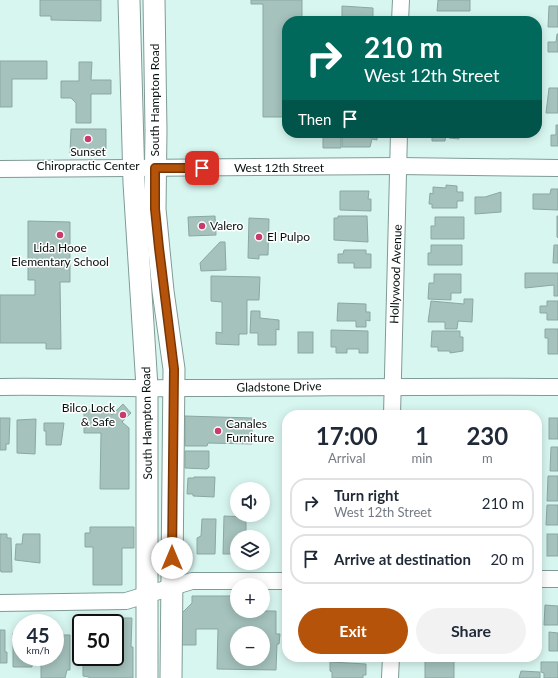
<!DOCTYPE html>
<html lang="en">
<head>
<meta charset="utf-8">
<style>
  body { margin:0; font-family:Lato,sans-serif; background:#f2f2f3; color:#1f2937; height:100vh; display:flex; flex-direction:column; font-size:15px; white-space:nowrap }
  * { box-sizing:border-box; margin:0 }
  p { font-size:13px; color:#747a83 }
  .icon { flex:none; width:22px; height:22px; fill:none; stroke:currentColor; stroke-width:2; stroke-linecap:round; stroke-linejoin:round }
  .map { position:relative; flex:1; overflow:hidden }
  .side { position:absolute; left:282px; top:410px; width:260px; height:252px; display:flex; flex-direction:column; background:#fff; border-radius:16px; box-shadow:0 2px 10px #0003 }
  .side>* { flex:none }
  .top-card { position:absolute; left:282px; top:16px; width:260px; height:122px; border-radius:16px; box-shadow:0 2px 10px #0003; background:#00695c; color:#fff; overflow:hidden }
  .tools { position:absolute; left:230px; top:482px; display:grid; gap:8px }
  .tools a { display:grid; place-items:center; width:40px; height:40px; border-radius:50%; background:#fff; box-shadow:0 2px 10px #0003; font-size:20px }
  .speed { position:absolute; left:12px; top:614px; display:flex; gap:8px; font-size:20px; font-weight:700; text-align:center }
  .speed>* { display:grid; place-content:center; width:52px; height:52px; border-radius:50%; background:#fff; box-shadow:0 2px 10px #0003; line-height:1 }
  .speed small { font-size:10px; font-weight:400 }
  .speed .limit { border:2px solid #111; border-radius:6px; background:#fff; color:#111 }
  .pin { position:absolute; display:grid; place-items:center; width:34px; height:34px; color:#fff; margin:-17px; border-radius:8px; box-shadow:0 2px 6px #0006 }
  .me { position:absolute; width:44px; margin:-22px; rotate:0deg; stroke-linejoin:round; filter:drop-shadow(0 0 3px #0008) }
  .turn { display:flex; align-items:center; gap:14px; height:84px; padding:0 16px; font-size:18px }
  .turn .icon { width:52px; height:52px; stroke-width:2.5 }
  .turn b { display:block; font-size:28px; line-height:34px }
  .then { display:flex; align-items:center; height:38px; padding:0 16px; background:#0003; gap:8px; font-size:15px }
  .eta { display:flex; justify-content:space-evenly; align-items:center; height:68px; text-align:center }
  .eta b { font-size:24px; font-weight:700; line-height:28px }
  .button { display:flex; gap:8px; margin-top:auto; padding:8px 16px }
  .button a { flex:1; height:46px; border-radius:24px; background:#b45309; color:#fff; font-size:16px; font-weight:700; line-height:46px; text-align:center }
  .button a+a { background:#f2f2f3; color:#1f2937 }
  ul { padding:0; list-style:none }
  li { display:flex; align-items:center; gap:12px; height:50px; margin:0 8px 6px; padding:0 8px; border:2px solid #e0e1e3; border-radius:16px }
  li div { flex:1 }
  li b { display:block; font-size:15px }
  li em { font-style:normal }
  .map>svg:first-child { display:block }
</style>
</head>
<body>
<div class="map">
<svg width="558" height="678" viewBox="0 0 558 678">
  <rect width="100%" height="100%" fill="#d8f6f0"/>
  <!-- building -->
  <g fill="#a5c2bd" stroke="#8ba7a2" fill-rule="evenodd">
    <polygon points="40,0 101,0 101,21 51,20 51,16 40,16"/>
    <polygon points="251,0 302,0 302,21 287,21 286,117 263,117 263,4 251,4"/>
    <polygon points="438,0 470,0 470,11 437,11"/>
    <polygon points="342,6 373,8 373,21 342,21"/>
    <polygon points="549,6 558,6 558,27 548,27"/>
    <polygon points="557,34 558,34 558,52 548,52 548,42 556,42"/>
    <polygon points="0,61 47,61 47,79 12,79 12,107 0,107"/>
    <polygon points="79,62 92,62 91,80 111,80 111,94 91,94 91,123 76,123 76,103 71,98 61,98 61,81 79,81"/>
    <polygon points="549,88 558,88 558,113 546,113"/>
    <polygon points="556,125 558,125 558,146 551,146 551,135 556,135"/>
    <polygon points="71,129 106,129 106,150 84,150 84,152 77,152 76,150 76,153 70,153"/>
    <polygon points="323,133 377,133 377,140 372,139 370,147 342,147 342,136 341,136 341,148 323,148"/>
    <polygon points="432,133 459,133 459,139 449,138 449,134 446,134 445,141 432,141"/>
    <polygon points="446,185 457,186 457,192 463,192 463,201 457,201 457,208 432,208 432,204 429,204 430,193 433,194 433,187 446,188"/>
    <polygon points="551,189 558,189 558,210 533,209 533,194 550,194"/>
    <polygon points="340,191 369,191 368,199 371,199 371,211 340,210"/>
    <polygon points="501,192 501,212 475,214 475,197 485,197"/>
    <polygon points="215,216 216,235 189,236 188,217"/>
    <polygon points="338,216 367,216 368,242 334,240 334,218 338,218"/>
    <polygon points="557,216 558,216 558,238 557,237"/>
    <polygon points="435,217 464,217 464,239 431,239 431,226 435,226"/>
    <polygon points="249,218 269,219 268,255 259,255 259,259 248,258"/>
    <polygon points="28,221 70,222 70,282 60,282 61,349 46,349 46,343 0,343 0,295 35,295 35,280 28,280"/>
    <polygon points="220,242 225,242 226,270 201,271 200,263"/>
    <polygon points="431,245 462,245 462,265 428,265 428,253 431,253"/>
    <polygon points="554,245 558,245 558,263 553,263"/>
    <polygon points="344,250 366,250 366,254 371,254 371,268 354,268 354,263 338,263 338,254 343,254"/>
    <polygon points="525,273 558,273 558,296 554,296 554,285 525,288"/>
    <polygon points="434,274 461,274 461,293 451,293 451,300 428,299 429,283 434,283"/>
    <polygon points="211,276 260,277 259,300 247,300 247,334 239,334 239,345 216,344 216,332 222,333 222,302 211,301"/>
    <polygon points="464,299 473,299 472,322 458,321 457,329 445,329 445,322 428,322 431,301 464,304"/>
    <polygon points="547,301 558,301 558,320 547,320 547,313 540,313 540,306 547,306"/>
    <polygon points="338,303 366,304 366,312 370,312 370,321 366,320 366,327 356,327 356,321 337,321"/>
    <polygon points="251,311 260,311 260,318 279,320 279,330 276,329 276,345 258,345 258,333 250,333"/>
    <polygon points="545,329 558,329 558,354 548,354 548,338 545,338"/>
    <polygon points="331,330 368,331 368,353 359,353 359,349 347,349 347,353 336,353 336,347 331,347"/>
    <polygon points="432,331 460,331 460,337 463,337 463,351 450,353 450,351 438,351 438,347 431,347"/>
    <rect x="298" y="332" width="15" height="21"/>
    <polygon points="123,404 131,413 122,422 129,428 129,489 100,489 101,433 84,433 84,410 98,410 98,406 102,406 112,415"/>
    <polygon points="185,416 252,418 252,444 208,443 207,446 185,446"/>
    <polygon points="0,418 10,418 9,444 6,444 6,450 0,450"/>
    <rect x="549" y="418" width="9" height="21"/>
    <polygon points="36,419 35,454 17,453 17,420"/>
    <polygon points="44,423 64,423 61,445 46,445 46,431 44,431"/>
    <polygon points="551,447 558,447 558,471 550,471"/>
    <polygon points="185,451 209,451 209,467 207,469 185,468"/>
    <polygon points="548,476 558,476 558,501 547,501"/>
    <polygon points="194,477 215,477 214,497 193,496 193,494 187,494 188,478 194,478"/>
    <polygon points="547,505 558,505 558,525 546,525"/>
    <polygon points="224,516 246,517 246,537 237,537 237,554 223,554"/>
    <polygon points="202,519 216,519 215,554 197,554 197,538 201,536"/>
    <polygon points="90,527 134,527 134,548 122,548 122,585 93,585 93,547 85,547 85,533 90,533"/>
    <polygon points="0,534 7,534 7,538 11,538 12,572 1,572 0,569"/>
    <polygon points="23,534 40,534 40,563 15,560 16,544 22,544"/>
    <rect x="547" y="534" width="11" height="22"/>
    <path d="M192 596H237V611H276V634H280L279 644H277L276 670 217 669 218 629H196V645H182V613L192 603ZM237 633H263V659H237Z"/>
    <polygon points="545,605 558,606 558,625 544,625"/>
    <polygon points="82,618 132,618 131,647 133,647 133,678 89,678 89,677 83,676 83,661 91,661 91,657 115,657 115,623 82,623"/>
    <polygon points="0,630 5,630 5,652 7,652 7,663 0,663"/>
    <polygon points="21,630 21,657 33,657 32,667 13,667 13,633 21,633"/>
    <polygon points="549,632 558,633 558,651 549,651"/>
    <polygon points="55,635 70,635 70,670 67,670 65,678 41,678 41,657 55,657"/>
    <polygon points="425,660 454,661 454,678 425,678"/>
    <polygon points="330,662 366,664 366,675 363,675 363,678 332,678 332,672 330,671"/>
    <polygon points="541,662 558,662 558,678 544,678 544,673 541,672"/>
    <polygon points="521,671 540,672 540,678 519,678"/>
  </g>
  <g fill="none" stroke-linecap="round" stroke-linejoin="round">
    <defs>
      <g id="minor">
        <polyline points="400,21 401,0"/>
        <polyline points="0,169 398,166 558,168"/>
        <path d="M0 387C60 386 121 389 181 388 307 388 432 386 558 387"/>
        <polyline points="392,415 399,133"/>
        <polyline points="537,579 558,579"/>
        <polyline points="0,603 126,601 192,581 287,581"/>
        <polyline points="390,678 391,657"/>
      </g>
      <g id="major">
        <polyline points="129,0 134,183 147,387 147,678"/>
        <polyline points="154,0 156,130 155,209 163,291 174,369 171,678"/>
      </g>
    </defs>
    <!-- minor casing -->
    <use href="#minor" stroke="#7f9b96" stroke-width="18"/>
    <!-- major casing -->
    <use href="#major" stroke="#7f9b96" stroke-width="23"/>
    <!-- minor -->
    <use href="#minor" stroke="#fff" stroke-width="16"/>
    <!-- major -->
    <use href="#major" stroke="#fff" stroke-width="21"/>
  </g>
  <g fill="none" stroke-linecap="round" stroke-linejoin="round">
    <defs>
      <polyline id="route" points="172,558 174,369 159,248 155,209 155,168 202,168"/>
    </defs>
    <!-- route casing -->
    <use href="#route" stroke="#753606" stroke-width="10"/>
    <!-- route -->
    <use href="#route" stroke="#b45309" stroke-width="7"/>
  </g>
  <!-- markers -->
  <g fill="#c83b6c" stroke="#fff" stroke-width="1.5">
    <circle cx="88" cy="139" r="4"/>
    <circle cx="202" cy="226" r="4"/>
    <circle cx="60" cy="235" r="4"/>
    <circle cx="259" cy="237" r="4"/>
    <circle cx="123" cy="415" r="4"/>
    <circle cx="218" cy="431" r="4"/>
  </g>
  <g text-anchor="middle" stroke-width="3" stroke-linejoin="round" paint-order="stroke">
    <!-- street labels -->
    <g font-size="12" fill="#07110f" stroke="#fff">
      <text transform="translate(155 100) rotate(-90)" y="4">South Hampton Road</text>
      <text x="279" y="172">West 12th Street</text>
      <text transform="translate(396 274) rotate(-88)" y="4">Hollywood Avenue</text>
      <text transform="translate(279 387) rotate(-1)" y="4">Gladstone Drive</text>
      <text transform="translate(147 423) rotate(-91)" y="4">South Hampton Road</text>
    </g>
    <!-- poi labels -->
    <g font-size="12" fill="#07110f" stroke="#fff" text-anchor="start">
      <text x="88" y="156" text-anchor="middle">Sunset<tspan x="88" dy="14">Chiropractic Center</tspan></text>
      <text x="210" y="230">Valero</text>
      <text x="267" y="241">El Pulpo</text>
      <text x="60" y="252" text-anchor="middle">Lida Hooe<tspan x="60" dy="14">Elementary School</tspan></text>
      <text x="115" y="412" text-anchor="end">Bilco Lock<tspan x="115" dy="14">&amp; Safe</tspan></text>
      <text x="226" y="428">Canales<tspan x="226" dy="14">Furniture</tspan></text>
    </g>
  </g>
</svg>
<div class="tools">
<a><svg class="icon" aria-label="sound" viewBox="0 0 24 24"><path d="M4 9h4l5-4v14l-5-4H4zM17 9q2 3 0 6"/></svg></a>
<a><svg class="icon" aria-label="layers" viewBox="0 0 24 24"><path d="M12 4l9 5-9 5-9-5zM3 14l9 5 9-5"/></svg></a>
<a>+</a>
<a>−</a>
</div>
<div class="speed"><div>45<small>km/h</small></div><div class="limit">50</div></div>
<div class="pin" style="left:202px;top:168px;background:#d93025"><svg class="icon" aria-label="arrive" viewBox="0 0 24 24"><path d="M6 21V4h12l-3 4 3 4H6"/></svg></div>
<svg class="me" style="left:172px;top:558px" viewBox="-20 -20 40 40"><circle r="19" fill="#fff"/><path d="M0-13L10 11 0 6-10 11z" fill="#b45309"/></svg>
<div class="top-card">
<div class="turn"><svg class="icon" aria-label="right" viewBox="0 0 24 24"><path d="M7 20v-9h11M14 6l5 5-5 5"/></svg><div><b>210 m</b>West 12th Street</div></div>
<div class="then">Then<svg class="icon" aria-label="arrive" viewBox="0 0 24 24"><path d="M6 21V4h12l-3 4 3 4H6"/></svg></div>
</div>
<section class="side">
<div class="eta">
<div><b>17:00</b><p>Arrival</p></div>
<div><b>1</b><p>min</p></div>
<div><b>230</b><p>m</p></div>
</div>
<ul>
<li><svg class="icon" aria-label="right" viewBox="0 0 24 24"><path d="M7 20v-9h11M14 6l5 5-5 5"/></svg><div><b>Turn right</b><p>West 12th Street</p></div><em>210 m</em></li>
<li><svg class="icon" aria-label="arrive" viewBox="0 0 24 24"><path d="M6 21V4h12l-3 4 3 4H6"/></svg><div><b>Arrive at destination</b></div><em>20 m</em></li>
</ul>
<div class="button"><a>Exit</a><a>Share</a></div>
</section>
</div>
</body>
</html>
